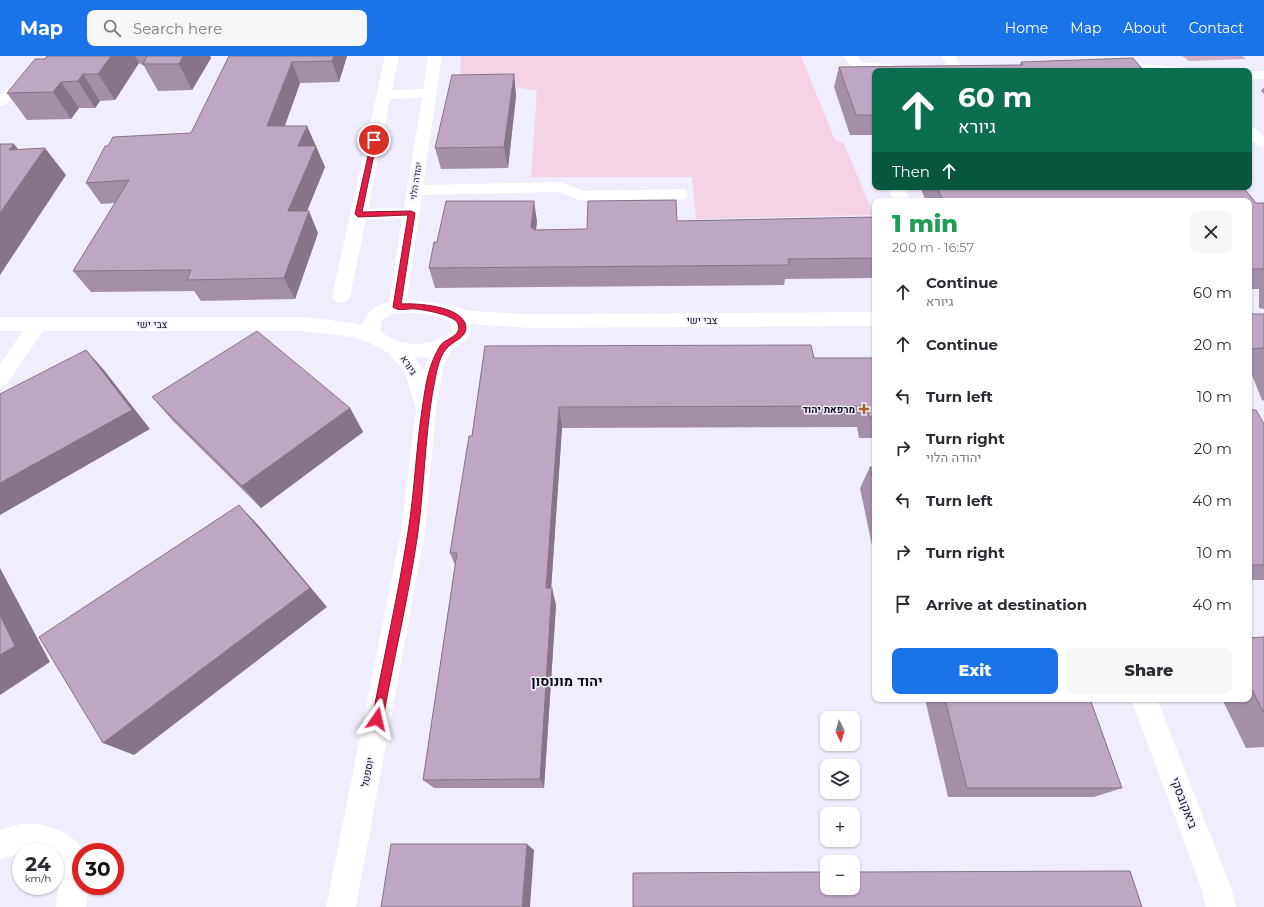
<!DOCTYPE html>
<html lang="en">
<head>
<meta charset="utf-8">
<style>
  body { margin:0; font-family:Montserrat,Heebo,sans-serif; background:#f7f7f7; color:#2b2b33; height:100vh; display:flex; flex-direction:column; font-size:15px; white-space:nowrap }
  * { box-sizing:border-box; margin:0 }
  p { font-size:13px; color:#7c7c81 }
  .icon { flex:none; width:22px; height:22px; fill:none; stroke:currentColor; stroke-width:2; stroke-linecap:round; stroke-linejoin:round }
  .map { position:relative; flex:1; overflow:hidden }
  .details { position:absolute; left:872px; top:142px; width:380px; height:504px; display:flex; flex-direction:column; background:#fff; border-radius:8px; box-shadow:0 1px 3px #0004 }
  .details>* { flex:none }
  .guide { position:absolute; left:872px; top:12px; width:380px; height:122px; border-radius:8px; box-shadow:0 1px 3px #0004; background:#0b6e4f; color:#fff; overflow:hidden }
  .needle { width:26px; rotate:175deg }
  .buttons { position:absolute; left:820px; top:655px; display:grid; gap:8px }
  .buttons a { display:grid; place-items:center; width:40px; height:40px; border-radius:8px; background:#fff; box-shadow:0 1px 3px #0004; font-size:20px }
  .speed { position:absolute; left:12px; top:787px; display:flex; gap:8px; font-size:20px; font-weight:700; text-align:center }
  .speed>* { display:grid; place-content:center; width:52px; height:52px; border-radius:50%; background:#fff; box-shadow:0 1px 3px #0004; line-height:1 }
  .speed small { font-size:10px; font-weight:400 }
  .speed .limit { border:6px solid #d22; background:#fff; color:#111 }
  .pin { position:absolute; display:grid; place-items:center; width:34px; height:34px; color:#fff; margin:-17px; border:2px solid #fff; border-radius:50%; box-shadow:0 1px 4px #0007 }
  .me { position:absolute; width:44px; margin:-22px; rotate:11deg; stroke-linejoin:round; filter:drop-shadow(0 0 3px #0008) }
  .turn { display:flex; align-items:center; gap:14px; height:84px; padding:0 20px; font-size:18px }
  .turn .icon { width:52px; height:52px; stroke-width:2.5 }
  .turn b { display:block; font-size:28px; line-height:34px }
  .then { display:flex; align-items:center; height:38px; padding:0 20px; background:#0003; gap:8px; font-size:15px }
  .round { display:grid; place-items:center; flex:none; width:42px; height:42px; border-radius:8px; background:#f7f7f7 }
  .headline { display:flex; align-items:center; justify-content:space-between; height:68px; padding:0 20px }
  h1 { font-size:24px; font-weight:800; line-height:30px; color:#1e9e55 }
  .button { display:flex; gap:8px; margin-top:auto; padding:8px 20px }
  .button a { flex:1; height:46px; border-radius:8px; background:#1a73e8; color:#fff; font-size:16px; font-weight:800; line-height:46px; text-align:center }
  .button a+a { background:#f7f7f7; color:#2b2b33 }
  ul { padding:0; list-style:none }
  li { display:flex; align-items:center; gap:12px; height:52px; padding:0 20px }
  li div { flex:1 }
  li b { display:block; font-size:15px }
  li em { font-style:normal }
  header { display:flex; align-items:center; gap:24px; box-sizing:border-box; height:56px; padding:0 20px; background:#1a73e8; color:#fff }
  header strong { font-size:19px }
  nav { display:flex; gap:22px; margin-inline-start:auto; font-size:14px }
  .search { width:280px; height:36px; background:#f7f7f7; display:flex; align-items:center; gap:10px; box-sizing:border-box; padding:0 14px; border-radius:8px; color:#7c7c81; font-size:15px }
  .map>svg:first-child { display:block }
</style>
</head>
<body>
<header>
<strong>Map</strong>
<div class="search"><svg class="icon" aria-label="search" viewBox="0 0 24 24"><circle cx="10" cy="10" r="6"/><path d="M15 15l6 6"/></svg>Search here</div>
<nav><a>Home</a><a>Map</a><a>About</a><a>Contact</a></nav>
</header>
<div class="map">
<svg width="1264" height="851" viewBox="0 0 1264 851">
  <rect width="100%" height="100%" fill="#f0edfd"/>
  <!-- green -->
  <polygon fill="#f5d2e4" points="461,0 801,0 835,84 844,88 874,159 696,163 692,121 531,121 537,35 498,28 460,27"/>
  <!-- forest -->
  <polygon fill="#d4aec2" points="1182,0 1242,0 1246,3 1189,5"/>
  <g fill="none" stroke-linecap="round" stroke-linejoin="round">
    <!-- minor -->
    <g fill="#fff" fill-rule="evenodd">
      <polygon points="46,0 61,0 5,49 0,50 0,39"/>
      <path d="M385 0H399L392 34 423 33 428 0H442L423 129 561 126 584 135 680 133 686 134 688 138 686 142 680 143 582 145 559 136 422 139 407 244 430 246 473 255 529 258 875 256V270L529 272 471 268 470 276 466 284 452 293 443 312 436 353 425 476 356 851H326L401 476 416 353 405 317 389 297 370 287 352 281 303 275H43L7 328 0 331V308L23 275H0V261H303L354 267 362 269C366 255 375 250 389 246L402 162 366 163 350 241 347 245 341 247 335 245 332 241ZM422 42 404 152 368 153 390 43ZM397 257C415 255 436 258 451 267L452 276C430 292 401 292 380 275L382 264 392 258ZM429 301 423 314 415 302Z"/>
      <path d="M843 0H857L862 6 867 7 894 8 896 11 894 14C888 15 883 15 878 15 862 16 853 15 843 0Z"/>
      <polygon points="941,0 955,0 961,10 959,13 949,13"/>
      <polygon points="1112,6 1182,11 1187,12 1189,15 1125,15 1107,13 1105,10 1107,7"/>
      <rect x="1249" y="15" width="15" height="8"/>
      <polygon points="1249,71 1254,72 1264,80 1264,92 1259,90 1249,82"/>
      <polygon points="888,131 904,131 910,145 894,145"/>
      <polygon points="1131,643 1157,643 1232,834 1236,851 1206,851 1202,834"/>
      <path d="M21 768C28 768 35 767 42 769 54 771 81 782 82 796 82 806 81 819 81 830H89L86 851H56L59 821 58 811 55 807V796H21V797L0 804V774Z"/>
    </g>
  </g>
  <!-- wall -->
  <g fill="#a48fa9">
    <polygon points="47,0 210,0 211,2 192,34 158,35 144,10 139,7 115,44 100,45 95,52 79,52 71,63 27,64 7,37"/>
    <polygon points="229,0 347,0 339,26 300,27 285,70 307,70 325,111 307,155 318,177 295,243 201,245 194,235 91,236 73,215 115,147 101,148 86,127 191,77"/>
    <polygon points="1021,6 1144,15 875,15 875,79 850,79 834,31 839,11 1020,9"/>
    <polygon points="514,18 516,40 508,112 441,113 435,92"/>
    <polygon points="1264,31 1264,38 1261,35"/>
    <polygon points="920,131 1243,131 1256,147 1264,147 1264,253 1259,252 1259,233 1249,233 1249,145 926,145"/>
    <polygon points="875,161 875,222 785,223 784,229 435,232 429,212 437,186 537,165 536,174 587,173 677,165"/>
    <polygon points="1249,258 1264,258 1264,345 1262,344 1249,312"/>
    <polygon points="485,290 814,302 875,302 875,382 859,382 857,371 562,372 551,532 556,549 544,732 434,732 423,724 455,509 450,497 472,380"/>
    <polygon points="152,341 350,352 363,376 261,452 173,365"/>
    <polygon points="1249,354 1264,368 1264,524 1249,524"/>
    <polygon points="870,411 875,411 875,504 860,432"/>
    <polygon points="1264,581 1264,691 1246,692 1222,643 1249,643 1249,582"/>
    <polygon points="925,643 1090,643 1122,732 1094,741 948,741"/>
  </g>
  <!-- shaded-wall -->
  <g fill="#867489">
    <polygon points="111,0 135,0 139,7 115,44 98,18"/>
    <polygon points="183,0 210,0 211,2 192,34 179,8"/>
    <polygon points="334,0 347,0 339,26 332,5"/>
    <polygon points="292,6 300,27 277,91 267,70"/>
    <polygon points="83,18 100,45 95,52 78,25"/>
    <polygon points="514,18 516,40 508,112 504,91"/>
    <polygon points="61,26 79,52 71,63 53,36"/>
    <polygon points="307,70 325,111 298,177 288,155 298,90"/>
    <polygon points="14,88 32,111 45,92 66,119 0,219 0,157 9,94"/>
    <polygon points="534,145 537,165 535,179 531,172"/>
    <polygon points="309,155 318,177 295,243 284,222"/>
    <polygon points="86,294 104,314 150,373 0,459 0,427"/>
    <polygon points="559,351 562,372 550,549 546,532"/>
    <polygon points="350,352 363,376 261,452 242,430"/>
    <polygon points="239,449 259,470 327,551 134,699 103,687"/>
    <polygon points="0,512 50,606 0,639"/>
    <polygon points="552,532 556,549 544,732 540,723"/>
    <polygon points="527,788 534,794 530,851 522,851"/>
  </g>
  <!-- building -->
  <g fill="#bfa6c4" stroke="#867489">
    <polygon points="47,0 111,0 98,18 83,18 78,25 61,26 53,36 7,37 35,3 45,3"/>
    <polygon points="147,0 183,0 179,8 143,8"/>
    <polygon points="229,0 334,0 332,5 292,6 267,70 307,70 298,90 316,90 288,155 309,155 284,222 187,224 191,214 73,215 129,124 86,127 105,90 108,90 113,81 191,77"/>
    <polygon points="1133,2 1144,15 875,15 875,59 856,59 839,11 1023,9 1021,6"/>
    <polygon points="514,18 504,91 435,92 452,19"/>
    <polygon points="0,88 14,88 9,94 45,92 0,157"/>
    <polygon points="937,131 1243,131 1256,147 1264,147 1264,213 1249,213 1249,145 943,145"/>
    <polygon points="676,144 677,165 875,161 875,202 788,203 789,209 429,212 434,186 437,186 446,145 534,145 531,172 535,172 534,174 587,173 588,145"/>
    <polygon points="1249,258 1264,258 1264,292 1249,293"/>
    <polygon points="257,275 350,352 242,430 152,341"/>
    <polygon points="811,289 814,302 875,302 875,361 869,361 866,350 559,351 546,532 552,532 540,723 423,724 457,497 450,497 469,380 472,380 485,290"/>
    <polygon points="86,294 132,354 0,427 0,338"/>
    <polygon points="1249,354 1256,354 1264,368 1264,509 1249,509"/>
    <polygon points="870,411 875,411 875,431"/>
    <polygon points="239,449 310,532 103,687 39,581"/>
    <polygon points="0,559 15,590 0,599"/>
    <polygon points="1264,581 1264,657 1249,628 1249,582"/>
    <polygon points="945,643 1090,643 1122,732 967,732"/>
    <polygon points="391,788 527,788 522,851 381,851"/>
    <polygon points="1130,815 1142,851 633,851 633,817 827,816 827,832 853,832 853,816"/>
  </g>
  <!-- route -->
  <path fill="#e11d48" stroke="#92132f" d="M372 82 377 84 362 156 411 155 415 157 401 248C417 247 458 250 465 267 470 281 454 284 447 292 437 302 435 326 432 340 425 385 424 431 418 476 409 539 394 601 383 663L381 667 377 669 373 667 372 663C384 601 398 539 408 476 415 433 416 390 423 347 426 326 429 308 440 290 445 282 462 281 458 268 455 259 425 254 416 253 409 252 398 256 393 251L408 159 358 161 355 158Z"/>
  <!-- markers -->
  <path fill="#a16428" stroke="#f0edfd" stroke-width="1.5" d="M862 347h4v4h4v4h-4v4h-4v-4h-4v-4h4z"/>
  <g text-anchor="middle" stroke-width="3" stroke-linejoin="round" paint-order="stroke">
    <!-- far-street labels -->
    <g font-size="9" fill="#100e15" stroke="#f0edfd">
      <text transform="translate(416 125) rotate(-81)" y="3">יהודה הלוי</text>
    </g>
    <!-- street labels -->
    <g font-size="10" fill="#100e15" stroke="#f0edfd">
      <text x="702" y="268">צבי ישי</text>
      <text x="152" y="272">צבי ישי</text>
      <text transform="translate(409 309) rotate(57)" y="4">גיורא</text>
      <text transform="translate(367 716) rotate(-79)" y="4">יוספטל</text>
    </g>
    <!-- poi labels -->
    <g font-size="10" font-weight="bold" fill="#100e15" stroke="#f0edfd" text-anchor="end">
      <text x="855" y="357">מרפאת יהוד</text>
    </g>
    <!-- near-street labels -->
    <g font-size="12" fill="#100e15" stroke="#f0edfd">
      <text transform="translate(1184 747) rotate(69)" y="4">ביאקובסקי</text>
    </g>
    <!-- district labels -->
    <g font-size="14" font-weight="bold" fill="#100e15" stroke="#f0edfd">
      <text x="567" y="630">יהוד מונוסון</text>
    </g>
  </g>
</svg>
<div class="buttons">
<a><svg class="needle" viewBox="-14 -14 28 28"><path d="M0-13l5 13h-10z" fill="#e53935"/><path d="M0 13l5-13h-10z" fill="#7c7c81"/></svg></a>
<a><svg class="icon" aria-label="layers" viewBox="0 0 24 24"><path d="M12 4l9 5-9 5-9-5zM3 14l9 5 9-5"/></svg></a>
<a>+</a>
<a>−</a>
</div>
<div class="speed"><div>24<small>km/h</small></div><div class="limit">30</div></div>
<div class="pin" style="left:374px;top:84px;background:#d93025"><svg class="icon" aria-label="arrive" viewBox="0 0 24 24"><path d="M6 21V4h12l-3 4 3 4H6"/></svg></div>
<svg class="me" style="left:377px;top:663px" viewBox="-20 -20 40 40"><path d="M0-17L14 15 0 8-14 15z" fill="#e11d48" stroke="#fff" stroke-width="4"/></svg>
<div class="guide">
<div class="turn"><svg class="icon" aria-label="ahead" viewBox="0 0 24 24"><path d="M12 20V5M6 11l6-6 6 6"/></svg><div><b>60 m</b>גיורא</div></div>
<div class="then">Then<svg class="icon" aria-label="ahead" viewBox="0 0 24 24"><path d="M12 20V5M6 11l6-6 6 6"/></svg></div>
</div>
<section class="details">
<div class="headline"><div><h1>1 min</h1><p>200 m · 16:57</p></div><a class="round"><svg class="icon" aria-label="close" viewBox="0 0 24 24"><path d="M6 6l12 12M18 6L6 18"/></svg></a></div>
<ul>
<li><svg class="icon" aria-label="ahead" viewBox="0 0 24 24"><path d="M12 20V5M6 11l6-6 6 6"/></svg><div><b>Continue</b><p>גיורא</p></div><em>60 m</em></li>
<li><svg class="icon" aria-label="ahead" viewBox="0 0 24 24"><path d="M12 20V5M6 11l6-6 6 6"/></svg><div><b>Continue</b></div><em>20 m</em></li>
<li><svg class="icon" aria-label="left" viewBox="0 0 24 24"><path d="M17 20v-9H6M10 6l-5 5 5 5"/></svg><div><b>Turn left</b></div><em>10 m</em></li>
<li><svg class="icon" aria-label="right" viewBox="0 0 24 24"><path d="M7 20v-9h11M14 6l5 5-5 5"/></svg><div><b>Turn right</b><p>יהודה הלוי</p></div><em>20 m</em></li>
<li><svg class="icon" aria-label="left" viewBox="0 0 24 24"><path d="M17 20v-9H6M10 6l-5 5 5 5"/></svg><div><b>Turn left</b></div><em>40 m</em></li>
<li><svg class="icon" aria-label="right" viewBox="0 0 24 24"><path d="M7 20v-9h11M14 6l5 5-5 5"/></svg><div><b>Turn right</b></div><em>10 m</em></li>
<li><svg class="icon" aria-label="arrive" viewBox="0 0 24 24"><path d="M6 21V4h12l-3 4 3 4H6"/></svg><div><b>Arrive at destination</b></div><em>40 m</em></li>
</ul>
<div class="button"><a>Exit</a><a>Share</a></div>
</section>
</div>
</body>
</html>
